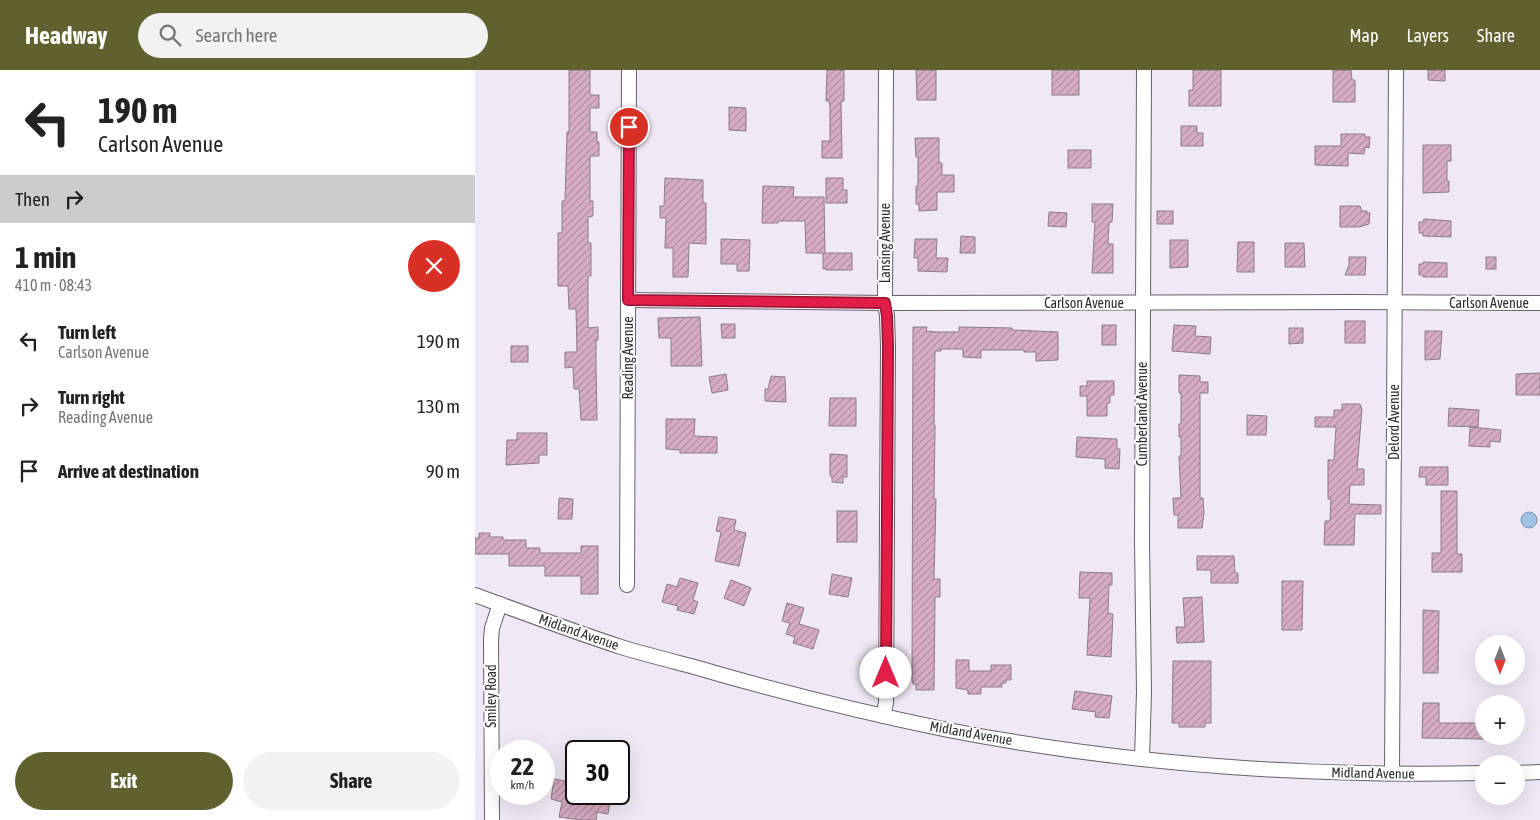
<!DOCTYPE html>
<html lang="en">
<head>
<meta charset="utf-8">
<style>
  body { margin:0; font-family:"Asap Condensed",sans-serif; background:#f2f2f2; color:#222; height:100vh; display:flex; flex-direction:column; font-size:19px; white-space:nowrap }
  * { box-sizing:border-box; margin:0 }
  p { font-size:16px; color:#767676 }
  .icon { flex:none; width:28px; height:28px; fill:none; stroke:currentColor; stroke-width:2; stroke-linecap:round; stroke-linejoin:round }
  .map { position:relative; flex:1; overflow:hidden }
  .drawer { display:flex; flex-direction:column; background:#fff; width:475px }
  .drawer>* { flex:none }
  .hud { background:#fff; color:#222; overflow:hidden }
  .needle { width:32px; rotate:180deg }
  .tools { position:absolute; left:1000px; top:565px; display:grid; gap:10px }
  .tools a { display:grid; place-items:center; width:50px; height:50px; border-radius:50%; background:#fff; box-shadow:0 5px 20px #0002; font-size:25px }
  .speed { position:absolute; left:15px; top:670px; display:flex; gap:10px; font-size:25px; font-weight:700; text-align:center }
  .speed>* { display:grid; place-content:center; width:65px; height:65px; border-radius:50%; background:#fff; box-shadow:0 5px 20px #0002; line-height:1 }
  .speed small { font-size:12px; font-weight:400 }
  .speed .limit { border:2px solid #111; border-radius:8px; background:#fff; color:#111 }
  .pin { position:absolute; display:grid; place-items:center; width:42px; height:42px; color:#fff; margin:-21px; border:2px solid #fff; border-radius:50%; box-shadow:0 1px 5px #0007 }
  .me { position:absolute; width:55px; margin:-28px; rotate:0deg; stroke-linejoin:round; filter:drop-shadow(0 0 4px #0008) }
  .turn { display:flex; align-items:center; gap:18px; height:105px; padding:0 15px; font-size:22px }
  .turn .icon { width:65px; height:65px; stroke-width:2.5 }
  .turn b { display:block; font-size:35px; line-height:42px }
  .then { display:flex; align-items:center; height:48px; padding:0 15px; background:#0003; gap:10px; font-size:19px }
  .round { display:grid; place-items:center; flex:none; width:52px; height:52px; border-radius:26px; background:#f2f2f2 }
  .overview { display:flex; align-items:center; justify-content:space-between; height:85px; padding:0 15px }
  h1 { font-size:30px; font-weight:700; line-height:38px }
  .primary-button { display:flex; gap:10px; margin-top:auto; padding:10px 15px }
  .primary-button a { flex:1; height:58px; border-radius:30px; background:#60612e; color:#fff; font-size:20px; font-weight:700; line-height:58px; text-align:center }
  .primary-button a+a { background:#f2f2f2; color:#222 }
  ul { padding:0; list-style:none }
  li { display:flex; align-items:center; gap:15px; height:65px; padding:0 15px }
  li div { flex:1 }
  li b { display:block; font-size:19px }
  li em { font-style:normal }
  header { display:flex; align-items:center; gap:30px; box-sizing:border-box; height:70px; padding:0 25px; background:#60612e; color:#fff }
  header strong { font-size:24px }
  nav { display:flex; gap:28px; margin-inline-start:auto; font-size:18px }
  .search { width:350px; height:45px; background:#f2f2f2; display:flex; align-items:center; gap:12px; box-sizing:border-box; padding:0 18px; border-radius:28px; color:#767676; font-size:19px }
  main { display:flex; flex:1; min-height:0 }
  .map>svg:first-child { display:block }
</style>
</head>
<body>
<header>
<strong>Headway</strong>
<div class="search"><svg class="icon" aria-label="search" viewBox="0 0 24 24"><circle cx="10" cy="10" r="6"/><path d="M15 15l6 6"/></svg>Search here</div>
<nav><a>Map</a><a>Layers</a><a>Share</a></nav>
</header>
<main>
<section class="drawer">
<div class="hud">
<div class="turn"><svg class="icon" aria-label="left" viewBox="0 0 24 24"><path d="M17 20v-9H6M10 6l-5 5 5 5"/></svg><div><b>190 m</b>Carlson Avenue</div></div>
<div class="then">Then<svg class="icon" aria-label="right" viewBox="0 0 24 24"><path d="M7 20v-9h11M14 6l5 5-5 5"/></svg></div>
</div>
<div class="overview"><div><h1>1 min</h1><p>410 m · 08:43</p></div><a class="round" style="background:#d93025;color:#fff"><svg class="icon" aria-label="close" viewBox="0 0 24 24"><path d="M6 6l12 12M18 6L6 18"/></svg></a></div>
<ul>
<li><svg class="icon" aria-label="left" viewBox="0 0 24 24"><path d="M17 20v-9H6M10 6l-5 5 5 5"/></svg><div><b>Turn left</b><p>Carlson Avenue</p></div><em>190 m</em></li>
<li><svg class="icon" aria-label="right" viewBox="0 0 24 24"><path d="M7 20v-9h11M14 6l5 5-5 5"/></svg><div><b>Turn right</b><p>Reading Avenue</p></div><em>130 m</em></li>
<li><svg class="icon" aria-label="arrive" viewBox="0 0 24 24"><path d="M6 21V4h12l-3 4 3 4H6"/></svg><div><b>Arrive at destination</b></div><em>90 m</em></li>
</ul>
<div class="primary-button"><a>Exit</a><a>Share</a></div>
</section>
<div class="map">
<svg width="1065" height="750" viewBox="0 0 1065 750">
  <defs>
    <pattern id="building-hatch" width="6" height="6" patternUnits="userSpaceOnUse" patternTransform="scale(1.25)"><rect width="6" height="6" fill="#d7acc6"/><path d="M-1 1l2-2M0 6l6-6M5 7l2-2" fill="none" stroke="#af8ca1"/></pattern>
  </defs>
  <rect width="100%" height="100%" fill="#f0e8f6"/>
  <!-- water -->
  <circle fill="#9dc2e2" stroke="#7c95ad" cx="1054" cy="450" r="8"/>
  <!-- building -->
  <g fill="url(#building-hatch)" stroke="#8a7c85">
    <polygon points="94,0 115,0 115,25 124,25 124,38 115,38 115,62 122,62 122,72 124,72 124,86 115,86 115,131 118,131 118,146 113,147 113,173 116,173 116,206 113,206 113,258 123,257 123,270 121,270 121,295 122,350 106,350 104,319 99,319 98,297 90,298 90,282 102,282 101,239 94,239 93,216 83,216 83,163 87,163 87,131 90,131 92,62 94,62"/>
    <polygon points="352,0 369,0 369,31 366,31 367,88 347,88 347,71 355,71 355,37 354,31 351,31"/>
    <polygon points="441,0 461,0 461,30 442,30"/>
    <rect x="577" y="0" width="27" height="25"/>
    <polygon points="718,0 746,0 746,36 714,36 714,20 718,20"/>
    <polygon points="858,0 876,0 877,10 880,10 880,32 858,32"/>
    <polygon points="953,0 970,0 970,11 953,10"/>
    <polygon points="254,37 271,38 271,61 254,60"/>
    <polygon points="706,56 722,56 722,63 728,63 728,76 706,76"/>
    <polygon points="866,64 890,64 890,67 895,67 894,78 890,77 889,84 873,83 873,96 840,95 840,76 866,76"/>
    <polygon points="440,68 464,68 464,93 467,93 467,105 479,105 479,122 462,122 462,140 444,141 444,134 441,134 441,116 443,116 443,87 441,87"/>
    <polygon points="948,75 976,75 976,91 972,91 972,111 974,111 974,122 948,123"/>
    <rect x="593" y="80" width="23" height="18"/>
    <polygon points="190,108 228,110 228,133 231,133 231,174 214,173 213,207 198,207 198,178 190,178 191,148 185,148 185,136 189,136"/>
    <polygon points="351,108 368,108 368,120 372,120 372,133 351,133"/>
    <polygon points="288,116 319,117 318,127 349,127 350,183 377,183 377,200 351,200 352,199 348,199 348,183 331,183 330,151 303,151 303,153 287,153"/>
    <polygon points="617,134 638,134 637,152 634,152 633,174 638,174 638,203 617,203 620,152 617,152"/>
    <polygon points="865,136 885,136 887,141 892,141 892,143 895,143 894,154 884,157 865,157"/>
    <rect x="682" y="141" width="16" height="13"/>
    <polygon points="574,142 592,143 591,157 573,156"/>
    <polygon points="949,149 976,151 976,167 948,166 948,163 944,163 944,152 948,152"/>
    <polygon points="486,166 500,167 500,183 485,183"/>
    <polygon points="246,169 275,170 274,201 262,201 262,194 246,194"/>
    <polygon points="440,169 462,169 461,188 473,188 472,202 443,201 443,188 439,188"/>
    <polygon points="695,170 713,170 713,197 695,198"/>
    <polygon points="763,172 779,172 779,202 762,202"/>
    <polygon points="810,173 829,173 830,197 810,197"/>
    <polygon points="874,187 891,187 890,205 870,205 874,195"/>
    <rect x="1011" y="187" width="10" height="12"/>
    <polygon points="948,192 972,193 972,207 948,207 948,205 944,205 944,194 948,194"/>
    <polygon points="225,247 227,296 196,296 196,268 184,268 183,248"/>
    <rect x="870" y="251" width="20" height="22"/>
    <polygon points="246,254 260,254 260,268 247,268"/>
    <rect x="627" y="255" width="14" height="20"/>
    <polygon points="699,255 721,256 720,266 736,267 735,284 697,281"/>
    <polygon points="438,257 452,257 451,261 461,262 484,262 484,257 537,258 537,260 583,262 583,290 561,291 561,282 549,282 549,280 506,280 506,288 488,287 488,279 466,279 466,281 460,281 459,355 460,355 459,429 461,429 459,509 465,509 465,527 460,527 459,620 441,620 441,614 438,614 437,610"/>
    <polygon points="814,258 828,258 828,273 814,274"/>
    <polygon points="950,261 967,261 965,289 950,290"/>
    <rect x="36" y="276" width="17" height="16"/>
    <polygon points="1065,303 1065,325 1041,325 1041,304"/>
    <polygon points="251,304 253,320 237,323 234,307"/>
    <polygon points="704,305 725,306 725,312 733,312 733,323 725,323 725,428 728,428 729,443 727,458 703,458 703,445 699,445 698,428 706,428 704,386 706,386 706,367 704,367 704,354 706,354 706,323 704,323"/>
    <polygon points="296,306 310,307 311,332 290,331 290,319 293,319"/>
    <polygon points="612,311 639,311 639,325 635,325 635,333 632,333 632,346 612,346 612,326 605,326 605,316 612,316"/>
    <polygon points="355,328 381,328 381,356 354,356"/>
    <polygon points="867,334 885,334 887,339 882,399 889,399 889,415 875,415 874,434 906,435 906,444 880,444 879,475 849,475 850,451 855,451 856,429 853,429 853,390 859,390 861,357 840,357 840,347 859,347 859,340 867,340"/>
    <polygon points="974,338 1004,340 1003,357 973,356"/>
    <polygon points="772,345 792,346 791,365 772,365"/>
    <polygon points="191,349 220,349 219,366 242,367 242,383 205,383 205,380 191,379"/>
    <polygon points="995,357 1026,360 1025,372 1015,371 1015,377 994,376"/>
    <polygon points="42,363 72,363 72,385 64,385 64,393 31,395 32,370 42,370"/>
    <polygon points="602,367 642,369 642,379 645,379 644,399 630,398 630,389 601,387"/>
    <polygon points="355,384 372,385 372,407 368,407 368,413 357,412 357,407 355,406"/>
    <polygon points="945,397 973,397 973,415 951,415 951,407 944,407"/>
    <polygon points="966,421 982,421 982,484 987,484 987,502 957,502 957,483 966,483"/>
    <polygon points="84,428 98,429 97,449 83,449"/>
    <rect x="362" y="441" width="20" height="31"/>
    <polygon points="244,447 261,450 259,460 271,463 264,496 240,491 246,462 241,461"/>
    <polygon points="4,463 15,463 15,467 28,467 28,470 51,470 51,478 65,478 65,483 106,483 106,476 123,476 123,524 106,524 106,506 70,506 70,496 34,496 34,484 0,484 0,468 4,468"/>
    <polygon points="722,486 759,486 760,503 763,503 763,513 736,513 736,500 722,500"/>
    <polygon points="605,502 637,503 637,515 634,515 633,543 638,544 636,587 612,585 615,528 604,528"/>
    <polygon points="357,504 377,508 373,527 354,524"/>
    <polygon points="205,508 223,513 218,530 223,532 219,544 202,540 203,536 187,532 192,514 202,517"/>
    <polygon points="256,510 276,518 269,536 249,528"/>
    <polygon points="807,511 828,511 827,560 807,560"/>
    <polygon points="727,527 729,572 702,573 701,557 710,557 708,528"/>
    <polygon points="312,533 329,538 324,554 344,560 338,579 318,573 320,567 311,564 315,553 307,551"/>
    <polygon points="948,540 964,541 963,603 948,603"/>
    <polygon points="481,590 494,590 494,601 516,601 516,595 536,595 536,610 531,610 531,613 527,613 527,617 506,617 506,624 493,624 493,620 481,618"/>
    <polygon points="698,591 736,591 736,653 730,653 730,657 704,657 704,653 697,653"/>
    <polygon points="600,621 637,626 634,648 620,647 621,642 597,639"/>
    <polygon points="948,633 964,633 964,653 1009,653 1009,669 947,668"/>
    <polygon points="79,709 101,713 101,724 136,724 133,744 122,742 121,750 106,750 84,747 87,732 76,729"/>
  </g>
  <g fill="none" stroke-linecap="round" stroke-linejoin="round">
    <defs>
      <g id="minor">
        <polyline points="153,230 410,233 877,232 1065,233"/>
        <polyline points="152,515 154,0"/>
        <path d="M0 525C49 543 97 561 146 577 169 584 193 590 216 596 301 621 386 642 473 660 648 694 830 707 1009 703"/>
        <polyline points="408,646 411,633 413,276 412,246 410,233 411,0"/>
        <polyline points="667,688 669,622 667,472 669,0"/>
        <polyline points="917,703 921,0"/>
        <polyline points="1041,703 1065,702"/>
        <polyline points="17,750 16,570 17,558 25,534"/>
      </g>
    </defs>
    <!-- minor casing -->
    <use href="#minor" stroke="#665f6c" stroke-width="16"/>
    <!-- minor -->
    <use href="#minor" stroke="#fff" stroke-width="14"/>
  </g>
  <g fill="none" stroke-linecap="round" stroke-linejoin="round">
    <defs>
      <polyline id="route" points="154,57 153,230 410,233 412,246 413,276 411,603"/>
    </defs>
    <!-- route casing -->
    <use href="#route" stroke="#92132f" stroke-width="12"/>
    <!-- route -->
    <use href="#route" stroke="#e11d48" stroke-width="9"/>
  </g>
  <g text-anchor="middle" stroke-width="4" stroke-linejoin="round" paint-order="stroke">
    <!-- street labels -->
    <g font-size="14" fill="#2e2b30" stroke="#fff">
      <text transform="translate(410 173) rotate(-90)" y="5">Lansing Avenue</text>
      <text x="609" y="238">Carlson Avenue</text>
      <text x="1014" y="238">Carlson Avenue</text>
      <text transform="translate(153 288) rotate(-90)" y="5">Reading Avenue</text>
      <text transform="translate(667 344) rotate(-90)" y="5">Cumberland Avenue</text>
      <text transform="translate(919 352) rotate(-90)" y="5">Delord Avenue</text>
      <text transform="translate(104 562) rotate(19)" y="5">Midland Avenue</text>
      <text transform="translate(16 626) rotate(-90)" y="5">Smiley Road</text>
      <text transform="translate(496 663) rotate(10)" y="5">Midland Avenue</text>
      <text transform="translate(898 703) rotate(1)" y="5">Midland Avenue</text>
    </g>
  </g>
</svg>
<div class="tools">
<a><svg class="needle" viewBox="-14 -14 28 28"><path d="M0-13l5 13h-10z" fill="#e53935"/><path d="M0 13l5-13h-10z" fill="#767676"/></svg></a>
<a>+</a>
<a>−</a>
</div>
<div class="speed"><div>22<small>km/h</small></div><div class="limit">30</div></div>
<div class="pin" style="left:154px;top:57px;background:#d93025"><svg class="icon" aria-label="arrive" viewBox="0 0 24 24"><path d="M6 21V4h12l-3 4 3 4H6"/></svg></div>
<svg class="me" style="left:411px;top:603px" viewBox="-20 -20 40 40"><circle r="19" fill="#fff"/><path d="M0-13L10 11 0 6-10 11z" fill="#e11d48"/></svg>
</div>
</main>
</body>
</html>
